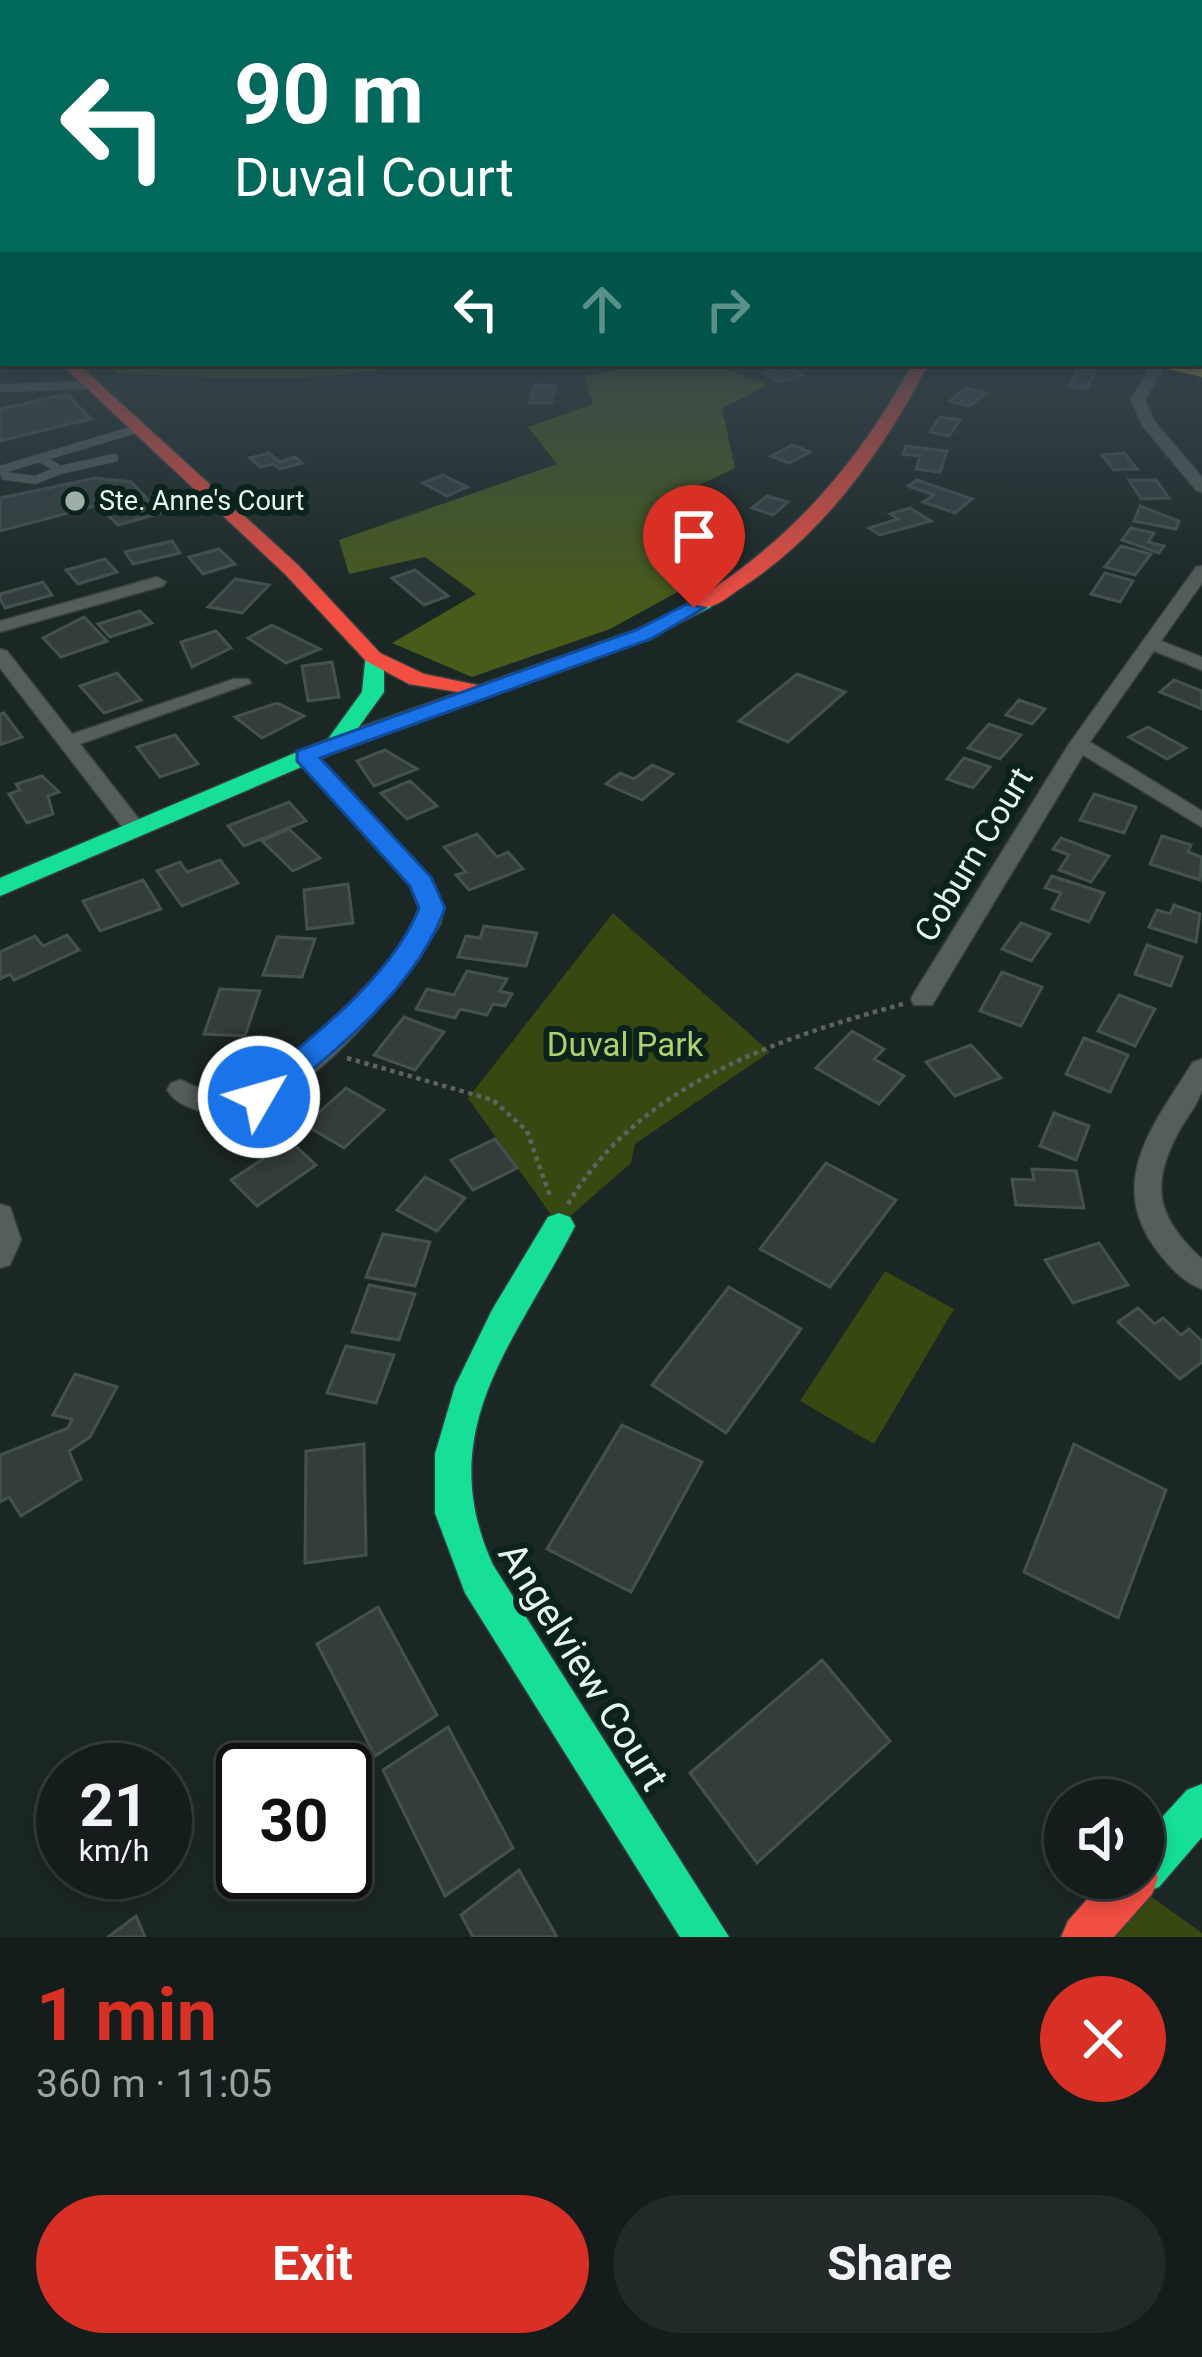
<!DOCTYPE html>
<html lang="en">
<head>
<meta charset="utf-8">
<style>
  body { margin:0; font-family:Roboto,sans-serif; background:#212a28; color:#f1f3f6; height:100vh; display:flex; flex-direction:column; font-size:45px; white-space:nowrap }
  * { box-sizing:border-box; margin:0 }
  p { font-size:39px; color:#9da2a3 }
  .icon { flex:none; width:66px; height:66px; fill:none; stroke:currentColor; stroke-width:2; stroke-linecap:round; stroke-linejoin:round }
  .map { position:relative; height:1937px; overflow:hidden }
  .side { display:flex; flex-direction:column; background:#141d1b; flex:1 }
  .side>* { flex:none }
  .hud { position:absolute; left:0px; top:0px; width:1203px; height:366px; box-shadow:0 6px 18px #0003,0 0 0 3px #333b3a; background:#00695c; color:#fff; overflow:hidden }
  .tools { position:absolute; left:1044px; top:1779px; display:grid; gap:24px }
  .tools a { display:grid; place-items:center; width:120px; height:120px; border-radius:50%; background:#141d1b; box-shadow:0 6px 18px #0003,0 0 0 3px #333b3a; font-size:60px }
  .speed { position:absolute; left:36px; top:1743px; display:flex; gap:24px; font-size:60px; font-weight:700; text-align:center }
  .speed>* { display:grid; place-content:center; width:156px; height:156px; border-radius:50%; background:#141d1b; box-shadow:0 6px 18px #0003,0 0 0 3px #333b3a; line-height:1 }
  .speed small { font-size:30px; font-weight:400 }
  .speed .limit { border:6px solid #111; border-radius:18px; background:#fff; color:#111 }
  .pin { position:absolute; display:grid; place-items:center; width:102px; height:102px; color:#fff; margin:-123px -51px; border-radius:50% 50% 50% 0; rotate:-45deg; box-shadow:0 0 12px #0007 }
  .pin .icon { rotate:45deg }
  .me { position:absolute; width:132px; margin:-66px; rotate:52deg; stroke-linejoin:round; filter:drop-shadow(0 0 9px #0008) }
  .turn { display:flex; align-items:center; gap:42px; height:252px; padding:0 36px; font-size:54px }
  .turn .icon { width:156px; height:156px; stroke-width:2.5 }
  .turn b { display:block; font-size:84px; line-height:102px }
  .lanes { display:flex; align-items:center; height:114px; padding:0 36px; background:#0003; justify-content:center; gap:60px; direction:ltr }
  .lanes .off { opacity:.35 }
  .round { display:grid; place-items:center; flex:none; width:126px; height:126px; border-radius:63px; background:#212a28 }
  .head { display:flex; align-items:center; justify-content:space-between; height:204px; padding:0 36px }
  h1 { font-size:72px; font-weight:700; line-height:90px; color:#d93025 }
  .cta { display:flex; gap:24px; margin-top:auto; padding:24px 36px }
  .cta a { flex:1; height:138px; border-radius:72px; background:#d93025; color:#fff; font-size:48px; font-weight:700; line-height:138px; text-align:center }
  .cta a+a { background:#212a28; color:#f1f3f6 }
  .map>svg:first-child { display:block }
</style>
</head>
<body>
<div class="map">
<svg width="1202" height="1937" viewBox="0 0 1202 1937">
  <rect width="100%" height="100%" fill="#1b2724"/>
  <!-- green -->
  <g fill="#374810">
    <polygon points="613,913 770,1052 635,1144 631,1163 559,1226 468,1098"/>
    <polygon points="885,1271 954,1309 874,1444 800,1401"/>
    <polygon points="1132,1883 1202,1933 1202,1937 1086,1937"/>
  </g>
  <!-- forest -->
  <g fill="#475b1b">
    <path d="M125 363H412V364C312 385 216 378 114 373Z"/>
    <polygon points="646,363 709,363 768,385 722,408 735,468 691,489 678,547 714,572 610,629 472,677 392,643 476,594 425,557 349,574 339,540 557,464 528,427 593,404 584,377"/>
  </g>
  <!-- building -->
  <g fill="#323d3c" stroke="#45514f" stroke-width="3">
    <polygon points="785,366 803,375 781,382 763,373"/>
    <polygon points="1077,369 1095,371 1087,389 1070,387"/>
    <polygon points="535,385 556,386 551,403 530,403"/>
    <polygon points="967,388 986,393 969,406 950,401"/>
    <polygon points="67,394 91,419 0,441 0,409"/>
    <polygon points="940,417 960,420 949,436 930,432"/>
    <polygon points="792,445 810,452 789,463 771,456"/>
    <polygon points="906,446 947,451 940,472 916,469 920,456 903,454"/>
    <polygon points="269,453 279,462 295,457 302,463 280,469 273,464 260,467 250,458"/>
    <polygon points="1124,453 1137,469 1114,470 1102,455"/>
    <polygon points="443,475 467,487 447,496 423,483"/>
    <polygon points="96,478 131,482 161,513 118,525 98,505 0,531 0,498"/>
    <polygon points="917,480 972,499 955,513 923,502 934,495 908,486"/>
    <polygon points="1129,480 1156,480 1169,498 1141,499"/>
    <polygon points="767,496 788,502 773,515 752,508"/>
    <polygon points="1140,506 1179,521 1176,529 1134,521"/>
    <polygon points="910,508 931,521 880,535 869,528 898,519 890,514"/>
    <polygon points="698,517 718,524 700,537 679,529"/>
    <polygon points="1131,528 1154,533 1148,542 1164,546 1159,553 1122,540"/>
    <polygon points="172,541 180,553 133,564 125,552"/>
    <polygon points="1121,546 1151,554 1135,575 1105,567"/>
    <polygon points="219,549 235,564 203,574 189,557"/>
    <polygon points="105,559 117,572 78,584 66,570"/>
    <polygon points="415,570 448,596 424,605 392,578"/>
    <polygon points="1105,573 1133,581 1120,602 1091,594"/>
    <polygon points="235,579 269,585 242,613 208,607"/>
    <polygon points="43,582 52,595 5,608 0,599 0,594"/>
    <polygon points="140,611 152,623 110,637 98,624"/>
    <polygon points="84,617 107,641 61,657 43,638"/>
    <polygon points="272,625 320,649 286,663 248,638"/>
    <polygon points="216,631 231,648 192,667 181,642"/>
    <polygon points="332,662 339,697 308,701 302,666"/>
    <polygon points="117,673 141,700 104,713 80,686"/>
    <polygon points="797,674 845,692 788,742 739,721"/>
    <polygon points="1174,680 1202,691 1202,709 1160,692"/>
    <polygon points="1019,700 1045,709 1032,724 1006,715"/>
    <polygon points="277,703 304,716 262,738 235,717"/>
    <polygon points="4,713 22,737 0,745 0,714"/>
    <polygon points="989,724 1021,735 1000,759 968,748"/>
    <polygon points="1148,727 1186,748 1167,759 1129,737"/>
    <polygon points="175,735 198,764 160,777 137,747"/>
    <polygon points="385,750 417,769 374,786 357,761"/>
    <polygon points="964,758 990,767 973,788 947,779"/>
    <polygon points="652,765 673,774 642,800 606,784 620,773 634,779"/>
    <polygon points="42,776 59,792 48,796 53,814 27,823 9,794 20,790 16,784"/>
    <polygon points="410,781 437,806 407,819 381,793"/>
    <polygon points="1094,794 1136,807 1124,833 1080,820"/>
    <polygon points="289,802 306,821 244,846 228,826"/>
    <polygon points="289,829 320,858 293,871 262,841"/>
    <polygon points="477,834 497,857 508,852 523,869 469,890 456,875 466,872 444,847"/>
    <polygon points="1162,836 1191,845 1188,852 1202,857 1200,880 1150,864"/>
    <polygon points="1061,838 1109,856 1091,882 1059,870 1069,855 1053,849"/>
    <polygon points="220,860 238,883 182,906 157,871 180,862 187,872"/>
    <polygon points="1052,876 1104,893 1089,922 1052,909 1061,893 1045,888"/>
    <polygon points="143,880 161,909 100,931 83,901"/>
    <polygon points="348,884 353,923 307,929 304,890"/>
    <polygon points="1174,905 1200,914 1196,942 1149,927 1157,910 1170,914"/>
    <polygon points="1021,923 1050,934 1031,961 1002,949"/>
    <polygon points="484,926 537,933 526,966 458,957 466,936 480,938"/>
    <polygon points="67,935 79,950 14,980 10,974 0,979 0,952 35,936 43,946"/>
    <polygon points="277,937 315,939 302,977 263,975"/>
    <polygon points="1147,945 1182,957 1171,986 1135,974"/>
    <polygon points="467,971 507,979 500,991 512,994 505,1006 493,1004 487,1015 460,1009 455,1018 416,1009 427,989 454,995"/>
    <polygon points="1002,972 1042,987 1021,1026 980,1011"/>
    <polygon points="220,989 260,991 245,1036 204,1034"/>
    <polygon points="1119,995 1155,1009 1135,1046 1098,1031"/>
    <polygon points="404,1017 444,1032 415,1070 374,1055"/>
    <polygon points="852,1031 884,1049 874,1059 904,1076 879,1104 816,1068"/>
    <polygon points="1084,1038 1128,1055 1110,1092 1066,1074"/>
    <polygon points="971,1045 1001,1078 955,1096 926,1062"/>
    <polygon points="346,1088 384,1110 344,1148 305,1125"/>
    <polygon points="1054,1113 1089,1126 1076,1160 1040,1146"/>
    <polygon points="495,1139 517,1168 473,1190 451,1160"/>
    <polygon points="290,1141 316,1165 257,1206 231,1180"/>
    <polygon points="826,1163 896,1200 830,1287 760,1249"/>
    <polygon points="1032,1169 1076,1171 1084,1208 1016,1205 1012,1179 1034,1180"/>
    <polygon points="425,1177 465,1198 437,1231 397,1210"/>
    <polygon points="383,1234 430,1242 415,1286 366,1277"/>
    <polygon points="1099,1243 1128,1285 1073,1303 1045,1260"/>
    <polygon points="369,1285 415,1294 399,1340 352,1332"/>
    <polygon points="729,1287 801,1329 726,1433 652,1385"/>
    <polygon points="1138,1308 1155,1324 1163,1318 1181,1335 1189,1329 1202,1341 1202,1362 1180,1379 1118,1322"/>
    <polygon points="346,1346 394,1355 376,1403 327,1393"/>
    <polygon points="75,1374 117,1387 90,1437 69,1451 81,1479 21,1516 9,1497 0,1502 0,1455 68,1428 72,1419 53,1415"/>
    <polygon points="622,1425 702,1462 631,1592 547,1549"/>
    <polygon points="364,1444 366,1555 305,1563 306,1451"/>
    <polygon points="1074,1444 1166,1490 1118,1618 1024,1572"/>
    <polygon points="378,1607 437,1715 375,1756 317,1644"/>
    <polygon points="822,1660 890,1741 757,1863 690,1773"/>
    <polygon points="448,1727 513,1848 445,1896 383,1770"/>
    <polygon points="519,1870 557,1937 473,1937 461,1915"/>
    <polygon points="136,1916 145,1937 108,1937"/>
  </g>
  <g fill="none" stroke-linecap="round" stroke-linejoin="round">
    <defs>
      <g id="lane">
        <polyline points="0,388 92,385"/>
        <polyline points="42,459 60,470 114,458"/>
        <polyline points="4,469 5,476 35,480 60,470"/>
        <polyline points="0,470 140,428"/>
      </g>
      <g id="street">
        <polygon points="1152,363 1165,364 1145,400 1154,421 1202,477 1202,492 1196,490 1142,425 1131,400"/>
        <polygon points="1202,566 1202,583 1161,641 1202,657 1202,670 1154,651 1090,742 1202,811 1202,827 1083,755 932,1005 914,1005 911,999 914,993 1069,744 1196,567"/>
        <polygon points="157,577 166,582 163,586 0,632 0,621"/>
        <polygon points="0,649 7,651 72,734 234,679 248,679 251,683 80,744 146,828 135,835 127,833 0,668"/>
        <path d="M305 750 312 752 430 878 443 907 441 923C401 987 284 1143 197 1110 185 1106 174 1101 167 1090L171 1083 180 1080C198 1086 213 1099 232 1096 278 1088 401 965 418 921 423 908 417 898 412 886L298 760V752Z"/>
        <path d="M1202 1059C1202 1068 1202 1080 1202 1089 1199 1103 1186 1118 1179 1131 1149 1186 1157 1218 1202 1259V1289C1182 1282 1165 1262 1153 1245 1107 1178 1157 1120 1193 1062Z"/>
        <polygon points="0,1204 10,1207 21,1240 10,1265 0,1268"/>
      </g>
      <g id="fast">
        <polygon points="704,597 711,599 711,607 650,638 341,750 0,896 0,878 328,739 362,692 366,653 373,651 384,657 384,692 358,728 636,630"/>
        <path d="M559 1213 570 1217 575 1226C516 1342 431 1429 493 1565L729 1937H680L465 1593 435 1513V1454L455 1386 492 1310 548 1217Z"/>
        <polygon points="1202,1784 1202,1837 1159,1887 1143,1893 1127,1887 1124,1878 1143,1878 1143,1838 1187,1790"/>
      </g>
      <polygon id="slow" points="1143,363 1202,367 1202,377"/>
      <g id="jam">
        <polygon points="60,363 77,363 299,566 380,653 424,674 482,686 482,696 409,684 366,661 285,574"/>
        <path d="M913 363H929C882 452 824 535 738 590 725 599 713 610 697 607V599C793 539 859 462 913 363Z"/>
        <polygon points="1143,1859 1152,1862 1158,1878 1152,1894 1114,1937 1061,1937 1068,1921 1106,1878 1143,1878"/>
      </g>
    </defs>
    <!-- lane casing -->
    <use href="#lane" stroke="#37413e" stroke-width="9"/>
    <!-- street casing -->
    <use href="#street" stroke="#37413e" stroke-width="3"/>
    <!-- fast casing -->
    <use href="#fast" stroke="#37413e" stroke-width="3"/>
    <!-- slow casing -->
    <use href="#slow" stroke="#37413e" stroke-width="3"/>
    <!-- jam casing -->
    <use href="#jam" stroke="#37413e" stroke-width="3"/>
    <!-- path -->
    <g stroke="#5c6461" stroke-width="4.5" stroke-dasharray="4.5 4.5" stroke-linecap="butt">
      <polyline points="347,1058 493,1100 527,1131 551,1199"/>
      <path d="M568 1204C638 1085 776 1039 903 1004"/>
    </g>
    <!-- lane -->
    <use href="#lane" stroke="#545e5b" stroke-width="8"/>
    <!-- street -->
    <use href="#street" fill="#545e5b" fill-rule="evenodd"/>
    <!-- fast -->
    <use href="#fast" fill="#16e098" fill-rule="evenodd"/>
    <!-- slow -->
    <use href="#slow" fill="#ffcf43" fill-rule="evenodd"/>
    <!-- jam -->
    <use href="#jam" fill="#f24e42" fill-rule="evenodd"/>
  </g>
  <!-- sky -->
  <linearGradient id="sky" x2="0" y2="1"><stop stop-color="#0f1514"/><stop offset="0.55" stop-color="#394750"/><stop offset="1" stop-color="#394750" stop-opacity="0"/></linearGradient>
  <rect width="1202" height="606" fill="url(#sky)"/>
  <!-- route -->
  <path fill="#1a73e8" stroke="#114b97" stroke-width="3" d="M687 604 704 608 651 639 320 758 431 877 445 908C416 989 334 1051 270 1105H249L244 1097 249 1089C306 1042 392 978 419 908L410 886 297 761V751L636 630Z"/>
  <!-- markers -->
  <circle fill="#a0aea9" stroke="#0b231c" stroke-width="4.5" cx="75" cy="501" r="12"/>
  <g text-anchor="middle" stroke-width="12" stroke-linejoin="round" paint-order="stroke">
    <!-- far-poi labels -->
    <g font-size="27" fill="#e7f6f1" stroke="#0b231c" text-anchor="start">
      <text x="99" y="510">Ste. Anne's Court</text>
    </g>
    <!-- street labels -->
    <g font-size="33" fill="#e7f6f1" stroke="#0b231c">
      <text transform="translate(973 854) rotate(-59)" y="12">Coburn Court</text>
    </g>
    <!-- park labels -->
    <g font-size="33" fill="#afd06e" stroke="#0b231c">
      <text x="625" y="1056">Duval Park</text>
    </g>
    <!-- near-street labels -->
    <g font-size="39" fill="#e7f6f1" stroke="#0b231c">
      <text transform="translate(584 1666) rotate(58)" y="14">Angelview Court</text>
    </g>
  </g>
</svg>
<div class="tools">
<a><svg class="icon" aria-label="sound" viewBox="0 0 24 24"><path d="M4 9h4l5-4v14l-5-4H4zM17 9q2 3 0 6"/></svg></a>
</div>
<div class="speed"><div>21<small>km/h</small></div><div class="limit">30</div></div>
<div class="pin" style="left:694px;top:608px;background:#d93025"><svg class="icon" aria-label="arrive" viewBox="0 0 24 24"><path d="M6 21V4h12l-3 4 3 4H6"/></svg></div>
<svg class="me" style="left:259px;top:1097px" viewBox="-20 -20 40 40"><circle r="17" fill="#1a73e8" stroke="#fff" stroke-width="3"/><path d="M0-11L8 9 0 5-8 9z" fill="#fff"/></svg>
<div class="hud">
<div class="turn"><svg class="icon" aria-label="left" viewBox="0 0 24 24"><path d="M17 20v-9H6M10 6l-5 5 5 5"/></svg><div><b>90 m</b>Duval Court</div></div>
<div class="lanes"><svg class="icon" aria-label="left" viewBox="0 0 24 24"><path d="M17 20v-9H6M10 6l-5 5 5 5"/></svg><svg class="icon off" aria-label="ahead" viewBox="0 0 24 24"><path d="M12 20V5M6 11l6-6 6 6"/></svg><svg class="icon off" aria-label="right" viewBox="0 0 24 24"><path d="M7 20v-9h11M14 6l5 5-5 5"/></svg></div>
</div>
</div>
<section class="side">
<div class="head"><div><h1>1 min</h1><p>360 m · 11:05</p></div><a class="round" style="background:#d93025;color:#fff"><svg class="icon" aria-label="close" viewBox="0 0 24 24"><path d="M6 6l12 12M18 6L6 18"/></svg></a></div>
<div class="cta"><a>Exit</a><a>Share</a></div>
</section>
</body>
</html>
